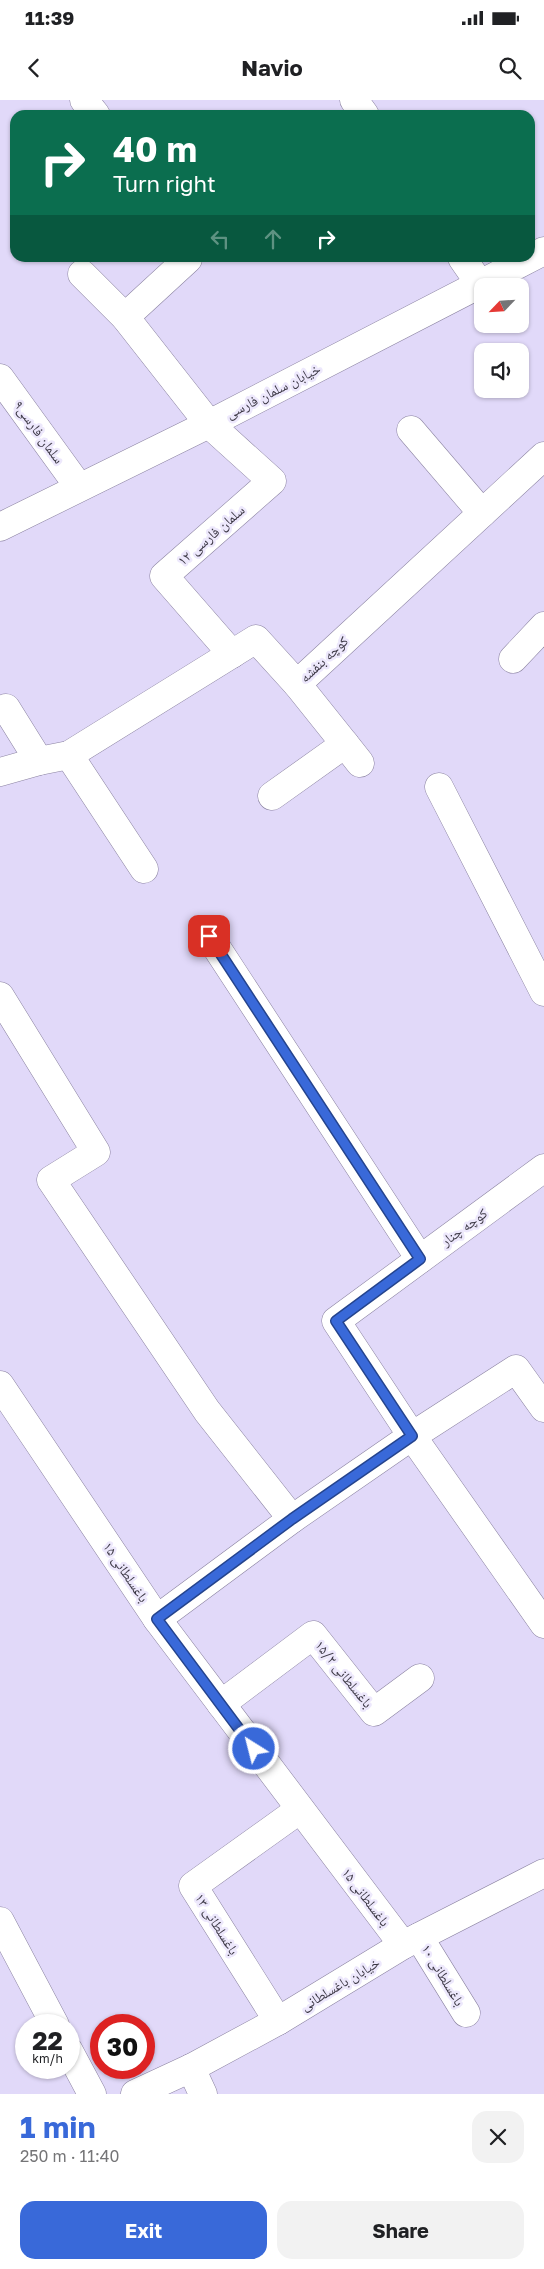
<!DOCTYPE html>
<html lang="en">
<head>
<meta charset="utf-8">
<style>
  body { margin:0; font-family:"Golos Text","Noto Naskh Arabic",sans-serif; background:#f2f2f2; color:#202124; height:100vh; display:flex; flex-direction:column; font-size:19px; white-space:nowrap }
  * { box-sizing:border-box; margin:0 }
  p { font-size:16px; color:#757577 }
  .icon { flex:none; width:28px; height:28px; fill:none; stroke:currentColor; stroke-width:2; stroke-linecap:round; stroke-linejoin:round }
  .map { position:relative; height:1994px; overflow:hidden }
  .details { display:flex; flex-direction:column; background:#fff; flex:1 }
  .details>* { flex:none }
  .hud { position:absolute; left:10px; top:10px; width:525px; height:152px; border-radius:15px; box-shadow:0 1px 4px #0004; background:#0b6e4f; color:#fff; overflow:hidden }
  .needle { width:32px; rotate:245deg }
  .tools { position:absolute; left:474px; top:178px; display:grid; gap:10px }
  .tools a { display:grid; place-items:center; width:55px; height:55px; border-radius:10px; background:#fff; box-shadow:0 1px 4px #0004; font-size:25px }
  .speed { position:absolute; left:15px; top:1914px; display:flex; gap:10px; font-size:25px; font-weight:700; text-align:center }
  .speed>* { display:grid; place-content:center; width:65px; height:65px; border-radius:50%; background:#fff; box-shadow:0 1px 4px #0004; line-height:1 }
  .speed small { font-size:12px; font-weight:400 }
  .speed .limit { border:8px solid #d22; background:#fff; color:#111 }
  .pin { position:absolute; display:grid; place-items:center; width:42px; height:42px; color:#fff; margin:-21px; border-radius:10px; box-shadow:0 2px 8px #0006 }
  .me { position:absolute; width:55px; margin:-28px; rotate:324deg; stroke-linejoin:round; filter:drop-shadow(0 0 4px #0008) }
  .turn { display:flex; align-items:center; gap:18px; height:105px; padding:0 20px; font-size:22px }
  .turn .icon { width:65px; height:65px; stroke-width:2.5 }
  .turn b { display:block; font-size:35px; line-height:42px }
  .lanes { display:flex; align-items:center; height:48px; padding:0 20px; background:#0003; justify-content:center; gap:25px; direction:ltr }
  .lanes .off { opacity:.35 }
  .round { display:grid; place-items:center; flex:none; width:52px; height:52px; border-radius:15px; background:#f2f2f2 }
  .headline { display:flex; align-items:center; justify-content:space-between; height:85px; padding:0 20px }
  h1 { font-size:30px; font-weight:700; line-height:38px; color:#3969d9 }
  .primary-button { display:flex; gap:10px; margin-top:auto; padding:10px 20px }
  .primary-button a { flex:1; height:58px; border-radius:15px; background:#3969d9; color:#fff; font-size:20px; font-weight:700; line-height:58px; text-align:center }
  .primary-button a+a { background:#f2f2f2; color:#202124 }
  .status { display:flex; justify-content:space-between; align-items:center; height:35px; padding:0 25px; background:#fff; direction:ltr }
  .status svg { height:14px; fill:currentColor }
  header { display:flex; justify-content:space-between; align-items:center; height:65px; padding:0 20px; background:#fff; font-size:22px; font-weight:700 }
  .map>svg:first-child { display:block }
</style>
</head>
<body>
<div class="status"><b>11:39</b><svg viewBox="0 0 49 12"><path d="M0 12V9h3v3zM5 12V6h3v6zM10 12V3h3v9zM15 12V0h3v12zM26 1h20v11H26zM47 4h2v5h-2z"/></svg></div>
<header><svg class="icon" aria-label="back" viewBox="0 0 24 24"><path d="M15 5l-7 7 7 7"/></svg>Navio<svg class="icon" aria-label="search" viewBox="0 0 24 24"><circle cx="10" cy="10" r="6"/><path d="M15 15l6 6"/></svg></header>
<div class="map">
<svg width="544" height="1994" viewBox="0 0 544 1994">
  <rect width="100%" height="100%" fill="#e1d9f9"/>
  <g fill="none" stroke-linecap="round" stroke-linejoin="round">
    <defs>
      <g id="minor">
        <polyline points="84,0 96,15"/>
        <polyline points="354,0 365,15"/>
        <polyline points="462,158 480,184"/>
        <polyline points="82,174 125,217 209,324 272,381 164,476 232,554"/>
        <polyline points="125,217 188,159 187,158"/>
        <polyline points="0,278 79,387"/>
        <polyline points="411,330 482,413"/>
        <polyline points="0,427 209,324 544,151"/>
        <polyline points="513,559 544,526"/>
        <polyline points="6,608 39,661"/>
        <polyline points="345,644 360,663"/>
        <polyline points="69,655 144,769"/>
        <polyline points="0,672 39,661 69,655 256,539 297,584 544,356"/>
        <polyline points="439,687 544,892"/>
        <polyline points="272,696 345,644 297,584"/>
        <polyline points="209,836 420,1159"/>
        <polyline points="0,896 96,1052 51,1080 207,1311 292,1419"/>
        <polyline points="0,1285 157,1519 403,1845"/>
        <polyline points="544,1308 516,1269 412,1336 544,1524"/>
        <polyline points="157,1519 292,1419 412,1336 336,1221 544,1068"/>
        <polyline points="221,1604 313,1535 374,1612 420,1578"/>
        <polyline points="0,1821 55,1925"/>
        <polyline points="419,1837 466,1913"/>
        <polyline points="278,1921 193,1786 299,1710"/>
        <polyline points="69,1951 92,1994"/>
        <polyline points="191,1968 203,1994"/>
        <polyline points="135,1994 191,1968 278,1921 403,1845 544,1773"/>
      </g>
    </defs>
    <!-- minor casing -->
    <use href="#minor" stroke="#8b83a1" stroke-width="29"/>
    <!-- minor -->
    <use href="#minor" stroke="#fff" stroke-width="28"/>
  </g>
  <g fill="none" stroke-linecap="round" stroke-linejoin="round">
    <defs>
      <polyline id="route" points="209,836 420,1159 336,1221 412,1336 292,1419 157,1519 254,1649"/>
    </defs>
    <!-- route casing -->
    <use href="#route" stroke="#25448d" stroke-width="12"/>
    <!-- route -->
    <use href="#route" stroke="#3969d9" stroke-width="9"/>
  </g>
  <g text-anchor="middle" stroke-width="5" stroke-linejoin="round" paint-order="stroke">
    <!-- street labels -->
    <g font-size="14" fill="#3c3845" stroke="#ede8fc">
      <text transform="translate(273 291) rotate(-27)" y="5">خیابان سلمان فارسی</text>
      <text transform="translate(39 332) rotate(54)" y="5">سلمان فارسی۹</text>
      <text transform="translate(211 435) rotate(-41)" y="5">سلمان فارسی ۱۲</text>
      <text transform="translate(324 559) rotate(-43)" y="5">کوچه بنفشه</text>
      <text transform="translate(464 1127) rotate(-36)" y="5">کوچه چنار</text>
      <text transform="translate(126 1472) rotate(56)" y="5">باغسلطانی ۱۵</text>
      <text transform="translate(344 1574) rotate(51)" y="5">باغسلطانی ۱۵/۲</text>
      <text transform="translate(366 1797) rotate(53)" y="5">باغسلطانی ۱۵</text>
      <text transform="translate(217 1824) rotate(58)" y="5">باغسلطانی ۱۳</text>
      <text transform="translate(443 1875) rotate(59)" y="5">باغسلطانی ۱۰</text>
      <text transform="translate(340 1884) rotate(-31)" y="5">خیابان باغسلطانی</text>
    </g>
  </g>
</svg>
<div class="tools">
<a><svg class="needle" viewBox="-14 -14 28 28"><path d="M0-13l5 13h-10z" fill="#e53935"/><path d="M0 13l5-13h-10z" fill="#757577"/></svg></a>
<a><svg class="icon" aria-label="sound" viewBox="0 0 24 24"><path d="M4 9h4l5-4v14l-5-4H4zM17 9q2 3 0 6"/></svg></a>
</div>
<div class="speed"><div>22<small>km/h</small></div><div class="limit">30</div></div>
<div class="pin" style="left:209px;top:836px;background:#d93025"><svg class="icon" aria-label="arrive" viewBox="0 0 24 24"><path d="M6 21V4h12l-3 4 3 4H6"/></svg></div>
<svg class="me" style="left:254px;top:1649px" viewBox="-20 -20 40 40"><circle r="17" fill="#3969d9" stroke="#fff" stroke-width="3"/><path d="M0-11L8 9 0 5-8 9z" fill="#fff"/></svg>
<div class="hud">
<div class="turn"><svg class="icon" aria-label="right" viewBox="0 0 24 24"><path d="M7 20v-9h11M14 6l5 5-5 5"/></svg><div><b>40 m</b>Turn right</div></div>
<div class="lanes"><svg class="icon off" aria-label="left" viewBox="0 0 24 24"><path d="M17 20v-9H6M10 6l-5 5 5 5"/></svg><svg class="icon off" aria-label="ahead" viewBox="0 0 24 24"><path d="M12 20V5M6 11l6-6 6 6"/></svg><svg class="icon" aria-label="right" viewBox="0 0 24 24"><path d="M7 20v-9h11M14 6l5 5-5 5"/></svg></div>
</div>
</div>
<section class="details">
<div class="headline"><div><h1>1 min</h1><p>250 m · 11:40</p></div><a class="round"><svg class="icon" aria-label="close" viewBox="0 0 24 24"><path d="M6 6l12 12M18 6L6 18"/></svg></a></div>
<div class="primary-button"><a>Exit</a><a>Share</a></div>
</section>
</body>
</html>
